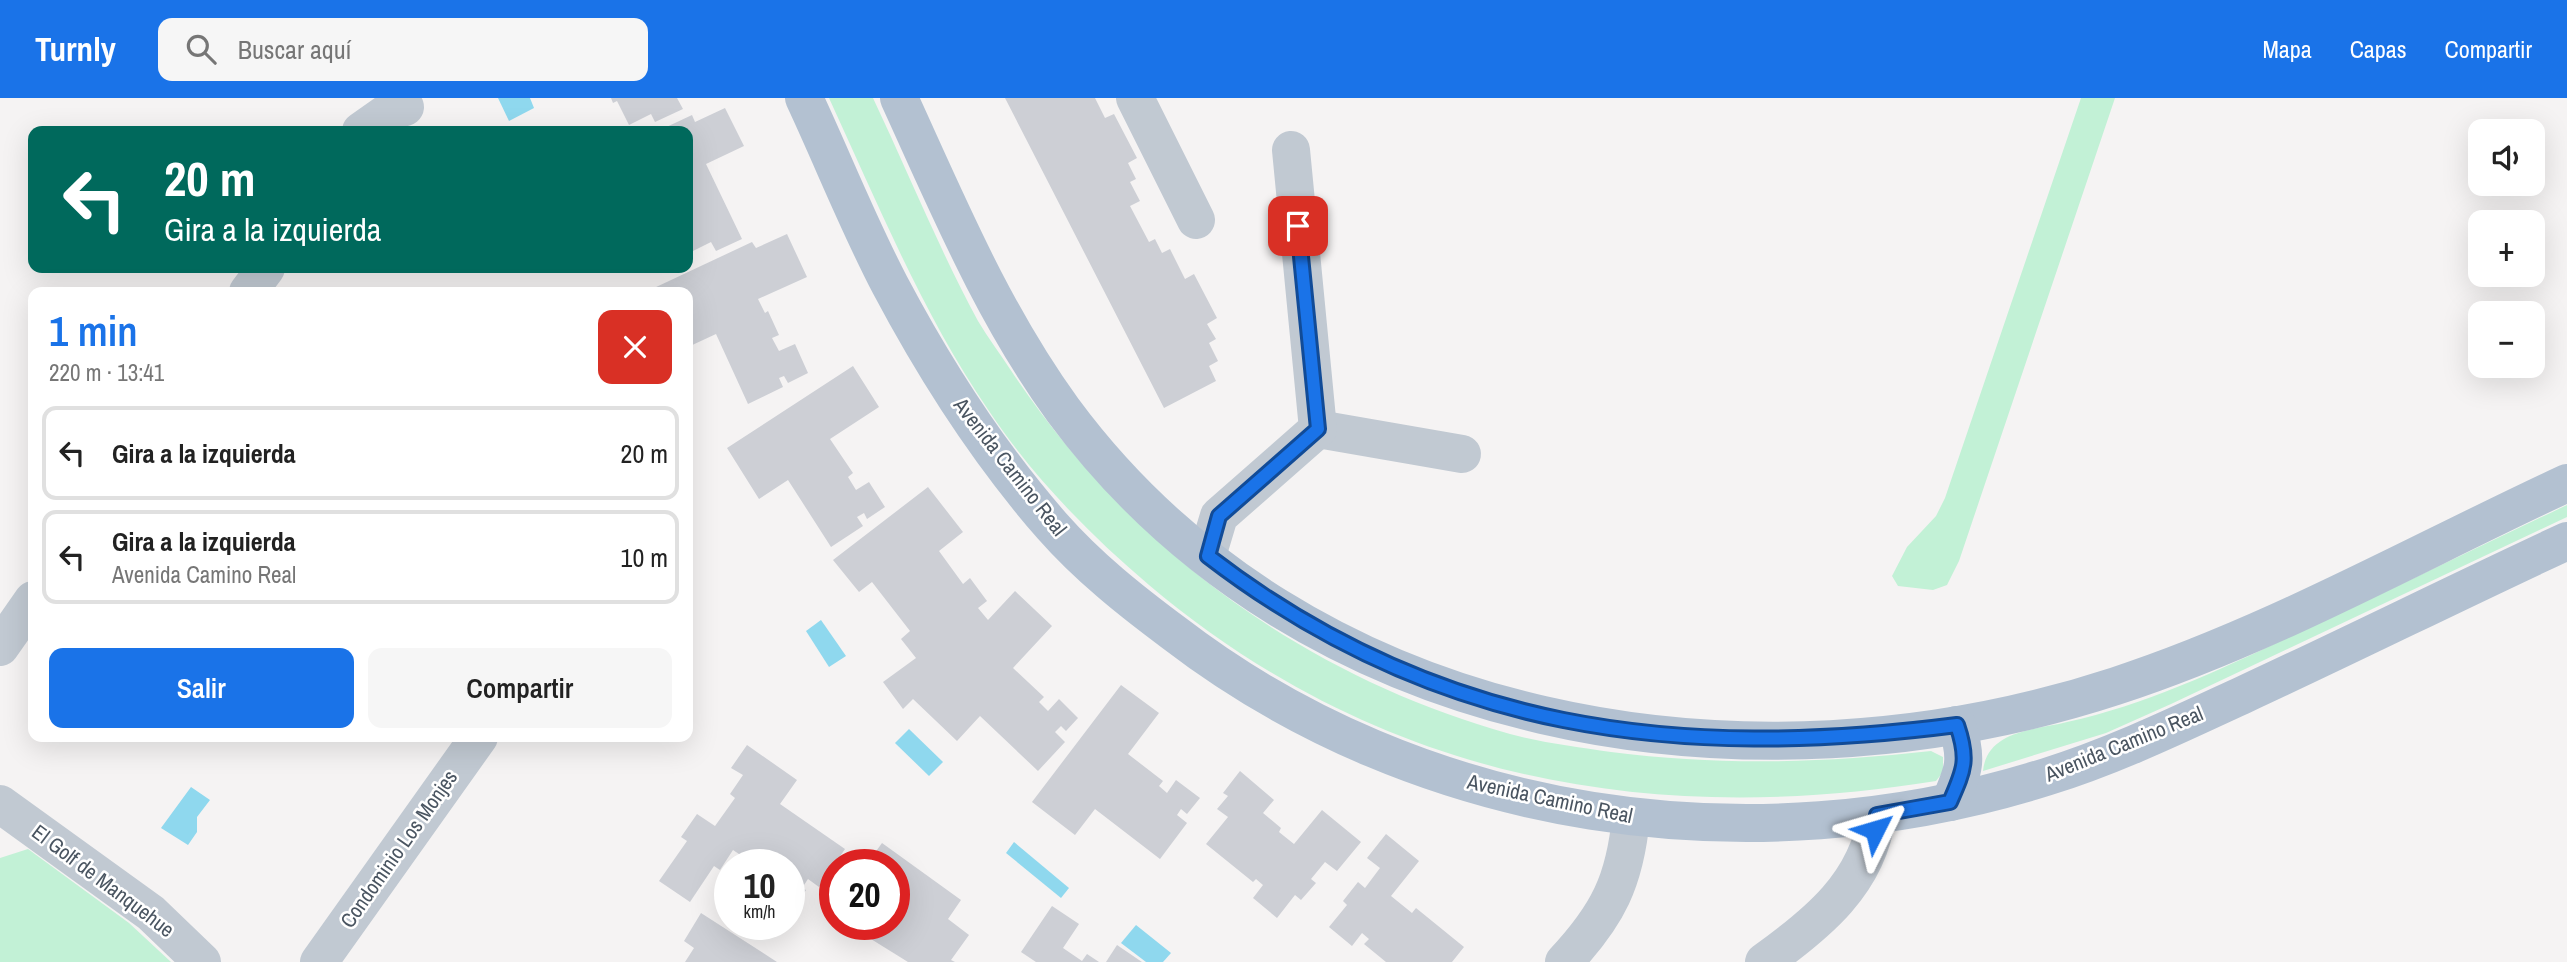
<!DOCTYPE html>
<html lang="es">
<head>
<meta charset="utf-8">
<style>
  body { margin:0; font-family:"Archivo Narrow",sans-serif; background:#f6f6f6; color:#222; height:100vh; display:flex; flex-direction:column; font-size:26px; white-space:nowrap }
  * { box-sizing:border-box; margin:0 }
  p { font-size:23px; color:#767676 }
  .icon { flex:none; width:38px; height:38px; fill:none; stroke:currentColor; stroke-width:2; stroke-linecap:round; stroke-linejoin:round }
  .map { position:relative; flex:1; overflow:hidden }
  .side { position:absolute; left:28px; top:189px; width:665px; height:455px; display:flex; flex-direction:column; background:#fff; border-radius:14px; box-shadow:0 7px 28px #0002 }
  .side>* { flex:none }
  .banner { position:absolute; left:28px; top:28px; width:665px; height:147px; border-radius:14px; box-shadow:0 7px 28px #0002; background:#00695c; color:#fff; overflow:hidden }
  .buttons { position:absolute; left:2468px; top:21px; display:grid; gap:14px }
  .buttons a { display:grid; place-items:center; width:77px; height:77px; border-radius:14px; background:#fff; box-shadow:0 7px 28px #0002; font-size:35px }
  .speed { position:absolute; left:714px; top:751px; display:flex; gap:14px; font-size:35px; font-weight:700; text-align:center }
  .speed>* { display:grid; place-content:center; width:91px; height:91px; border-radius:50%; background:#fff; box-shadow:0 7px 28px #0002; line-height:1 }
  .speed small { font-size:18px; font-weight:400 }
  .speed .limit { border:10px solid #d22; background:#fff; color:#111 }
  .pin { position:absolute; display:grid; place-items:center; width:60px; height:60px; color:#fff; margin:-30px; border-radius:14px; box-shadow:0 4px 10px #0006 }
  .me { position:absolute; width:77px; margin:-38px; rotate:50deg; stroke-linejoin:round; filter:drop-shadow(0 0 5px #0008) }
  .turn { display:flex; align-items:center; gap:24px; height:147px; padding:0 21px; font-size:32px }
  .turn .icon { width:91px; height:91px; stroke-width:2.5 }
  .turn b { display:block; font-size:49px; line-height:60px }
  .round { display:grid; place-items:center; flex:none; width:74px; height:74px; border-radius:14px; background:#f6f6f6 }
  .overview { display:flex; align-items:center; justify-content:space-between; height:119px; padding:0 21px }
  h1 { font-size:42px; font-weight:600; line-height:52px; color:#1a73e8 }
  .primary-button { display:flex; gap:14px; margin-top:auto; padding:14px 21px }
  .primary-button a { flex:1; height:80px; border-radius:14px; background:#1a73e8; color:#fff; font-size:28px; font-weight:600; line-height:80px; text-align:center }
  .primary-button a+a { background:#f6f6f6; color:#222 }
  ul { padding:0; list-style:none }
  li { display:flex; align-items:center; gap:21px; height:94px; margin:0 14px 10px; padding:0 7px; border:4px solid #e0e0e0; border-radius:14px }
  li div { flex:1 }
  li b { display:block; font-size:26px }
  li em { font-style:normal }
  header { display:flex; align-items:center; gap:42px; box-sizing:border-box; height:98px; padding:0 35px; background:#1a73e8; color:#fff }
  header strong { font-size:33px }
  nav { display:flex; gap:38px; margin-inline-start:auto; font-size:24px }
  .search { width:490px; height:63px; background:#f6f6f6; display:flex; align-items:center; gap:18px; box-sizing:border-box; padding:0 24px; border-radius:14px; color:#767676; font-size:26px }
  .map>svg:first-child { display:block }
</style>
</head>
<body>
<header>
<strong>Turnly</strong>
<div class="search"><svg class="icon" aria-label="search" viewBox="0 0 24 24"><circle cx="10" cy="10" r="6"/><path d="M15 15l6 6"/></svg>Buscar aquí</div>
<nav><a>Mapa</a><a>Capas</a><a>Compartir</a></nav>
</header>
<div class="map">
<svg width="2567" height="864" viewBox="0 0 2567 864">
  <rect width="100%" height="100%" fill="#f5f3f3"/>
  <!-- green -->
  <g fill="#c2f1d6">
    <path d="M829 0H873C908 74 939 151 978 223 988 240 1001 257 1012 274 1131 452 1304 578 1510 636 1543 645 1577 649 1611 654 1722 668 1821 665 1931 653L1943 659V674L1936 683C1645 730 1378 680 1149 487 1089 436 1033 379 989 313 923 217 878 106 829 0Z"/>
    <polygon points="2081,0 2115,0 1959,463 1947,487 1933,492 1898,488 1892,478 1907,449 1936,418 1945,400"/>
    <path d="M2567 407V419L2171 606 2106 635 1983 673C1987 632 2036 632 2067 624 2145 607 2217 573 2289 539 2382 496 2474 451 2567 407Z"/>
    <polygon points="28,751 129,825 171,864 0,864 0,760"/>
  </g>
  <!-- water -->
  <g fill="#8fd8ee">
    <polygon points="498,0 530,0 534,10 509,23"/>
    <polygon points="821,522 846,558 829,569 806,533"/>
    <polygon points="909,631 943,664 929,678 895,645"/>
    <polygon points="191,689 210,702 197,719 197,734 188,747 161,730"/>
    <polygon points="1014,744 1069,790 1061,800 1006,755"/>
    <polygon points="1136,827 1171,855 1163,864 1146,864 1121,845"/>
  </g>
  <!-- building -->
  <g fill="#cdcfd5">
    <polygon points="611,0 677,0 683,11 655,24 651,16 629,27 617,3 613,5"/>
    <polygon points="1005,0 1095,0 1105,20 1114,16 1137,60 1128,65 1136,81 1130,84 1140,103 1130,108 1149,144 1155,141 1162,155 1170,151 1185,181 1194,176 1217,220 1207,226 1216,241 1209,245 1218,263 1209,268 1216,283 1164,310"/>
    <polygon points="725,10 744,48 706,66 742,141 716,153 711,144 689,155 688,33 658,33 692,17 695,24"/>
    <polygon points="787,136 807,179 758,201 765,215 768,213 779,237 772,240 779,253 795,246 808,275 788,285 784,278 779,280 783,289 748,306 716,236 688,249 688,194 655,194 654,190 752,144 756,150"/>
    <polygon points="853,268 879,309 830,341 853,375 848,379 856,392 869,384 885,409 867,421 864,415 857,419 863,428 831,449 788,382 759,401 727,350"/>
    <polygon points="928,389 963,434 939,453 963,486 970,480 987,503 978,510 988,522 1015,493 1052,528 1013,570 1044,599 1039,604 1048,613 1059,601 1078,620 1066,633 1061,628 1055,634 1065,644 1038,673 980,618 957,643 913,601 903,611 883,584 916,560 901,541 910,533 872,484 859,494 833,462"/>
    <polygon points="1121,587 1159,615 1128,656 1163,683 1159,688 1167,695 1176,682 1200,700 1187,716 1181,711 1177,717 1187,725 1160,761 1095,711 1075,737 1032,704"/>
    <polygon points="747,647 797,682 780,706 845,751 819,789 808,781 802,790 806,792 796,808 789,804 789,766 754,766 733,752 720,772 714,768 690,804 659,783 687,743 681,739 697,716 715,728 735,700 730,696 743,677 731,670"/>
    <polygon points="1240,673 1274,702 1263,715 1281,730 1279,734 1294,746 1322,712 1361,744 1337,773 1325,764 1311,781 1316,785 1301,802 1295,797 1277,820 1253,800 1263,787 1256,781 1253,784 1206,746 1228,719 1217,711 1228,698 1223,695"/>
    <polygon points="1386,736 1419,763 1391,798 1412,815 1416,810 1464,849 1452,864 1386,864 1364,846 1369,841 1362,835 1352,848 1329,829 1347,807 1343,803 1358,784 1365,790 1380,770 1367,760"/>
    <polygon points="882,745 961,802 948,821 969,837 951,862 955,864 908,864 850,828 894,826 894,766 867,766"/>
    <polygon points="1052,808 1079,826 1063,850 1082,863 1087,856 1099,864 1036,864 1021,854"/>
    <polygon points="701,815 777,864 685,864 694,850 684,843"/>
    <polygon points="1117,847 1142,864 1106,864"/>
  </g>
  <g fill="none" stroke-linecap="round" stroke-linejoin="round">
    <!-- minor -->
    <g stroke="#c1c9d2" stroke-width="38">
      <polyline points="1135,0 1196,122"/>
      <polyline points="361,33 388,14 405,9"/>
      <polyline points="248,194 266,170"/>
      <polyline points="1318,331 1462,356"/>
      <polyline points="1207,458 1219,418 1318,331 1291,52"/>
      <polyline points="0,549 33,502"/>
      <polyline points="0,706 151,815 202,864"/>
      <polyline points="319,864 479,639"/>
      <path d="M1564 864C1608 817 1625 783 1631 719"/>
      <path d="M1764 864C1817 826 1868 785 1877 717"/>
    </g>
    <!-- major -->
    <g stroke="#b3c1d1" stroke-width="38">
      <path d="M804 0C833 62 858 126 890 187 935 272 988 355 1052 428 1088 469 1131 503 1174 535 1420 724 1751 772 2046 679 2114 658 2180 626 2245 596 2353 546 2459 493 2567 443"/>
      <path d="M899 0C948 107 993 216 1063 312 1303 637 1750 708 2116 588 2272 537 2418 454 2567 385"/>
      <path d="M1950 704C1964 672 1968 662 1957 627"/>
    </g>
  </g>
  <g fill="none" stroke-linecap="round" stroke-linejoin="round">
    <defs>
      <path id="route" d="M1298 128 1318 331 1219 418 1208 458C1437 634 1677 663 1957 627 1969 662 1964 672 1950 704L1877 717 1875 732"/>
    </defs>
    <!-- route casing -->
    <use href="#route" stroke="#114b97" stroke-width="18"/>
    <!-- route -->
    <use href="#route" stroke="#1a73e8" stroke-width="12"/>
  </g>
  <g text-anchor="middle" stroke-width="5" stroke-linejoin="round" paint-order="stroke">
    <!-- street labels -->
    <g font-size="21" fill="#4a5561" stroke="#fff">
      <text transform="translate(1010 369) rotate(52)" y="7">Avenida Camino Real</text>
      <text transform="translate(2124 646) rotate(-22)" y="7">Avenida Camino Real</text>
      <text transform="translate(1550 701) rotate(12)" y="7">Avenida Camino Real</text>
      <text transform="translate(399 751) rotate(-55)" y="7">Condominio Los Monjes</text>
      <text transform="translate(103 783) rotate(37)" y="7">El Golf de Manquehue</text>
    </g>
  </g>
</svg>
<div class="buttons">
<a><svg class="icon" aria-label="sound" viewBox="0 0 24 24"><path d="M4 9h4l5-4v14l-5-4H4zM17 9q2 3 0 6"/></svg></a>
<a>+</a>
<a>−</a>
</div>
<div class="speed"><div>10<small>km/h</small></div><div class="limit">20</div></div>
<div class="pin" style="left:1298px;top:128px;background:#d93025"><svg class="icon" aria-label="arrive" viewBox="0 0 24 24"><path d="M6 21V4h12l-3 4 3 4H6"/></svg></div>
<svg class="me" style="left:1875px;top:732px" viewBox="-20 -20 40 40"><path d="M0-17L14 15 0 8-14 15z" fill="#1a73e8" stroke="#fff" stroke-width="4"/></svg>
<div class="banner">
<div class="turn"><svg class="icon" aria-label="left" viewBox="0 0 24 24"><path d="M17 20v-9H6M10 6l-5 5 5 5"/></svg><div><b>20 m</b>Gira a la izquierda</div></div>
</div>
<section class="side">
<div class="overview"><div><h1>1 min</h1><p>220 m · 13:41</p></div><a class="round" style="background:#d93025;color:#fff"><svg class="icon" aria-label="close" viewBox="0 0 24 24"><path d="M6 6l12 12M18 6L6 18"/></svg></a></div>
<ul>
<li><svg class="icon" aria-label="left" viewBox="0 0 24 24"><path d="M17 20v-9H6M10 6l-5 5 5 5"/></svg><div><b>Gira a la izquierda</b></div><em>20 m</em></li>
<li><svg class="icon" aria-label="left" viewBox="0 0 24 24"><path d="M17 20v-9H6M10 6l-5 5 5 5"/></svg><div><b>Gira a la izquierda</b><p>Avenida Camino Real</p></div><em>10 m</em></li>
</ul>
<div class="primary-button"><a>Salir</a><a>Compartir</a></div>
</section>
</div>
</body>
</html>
